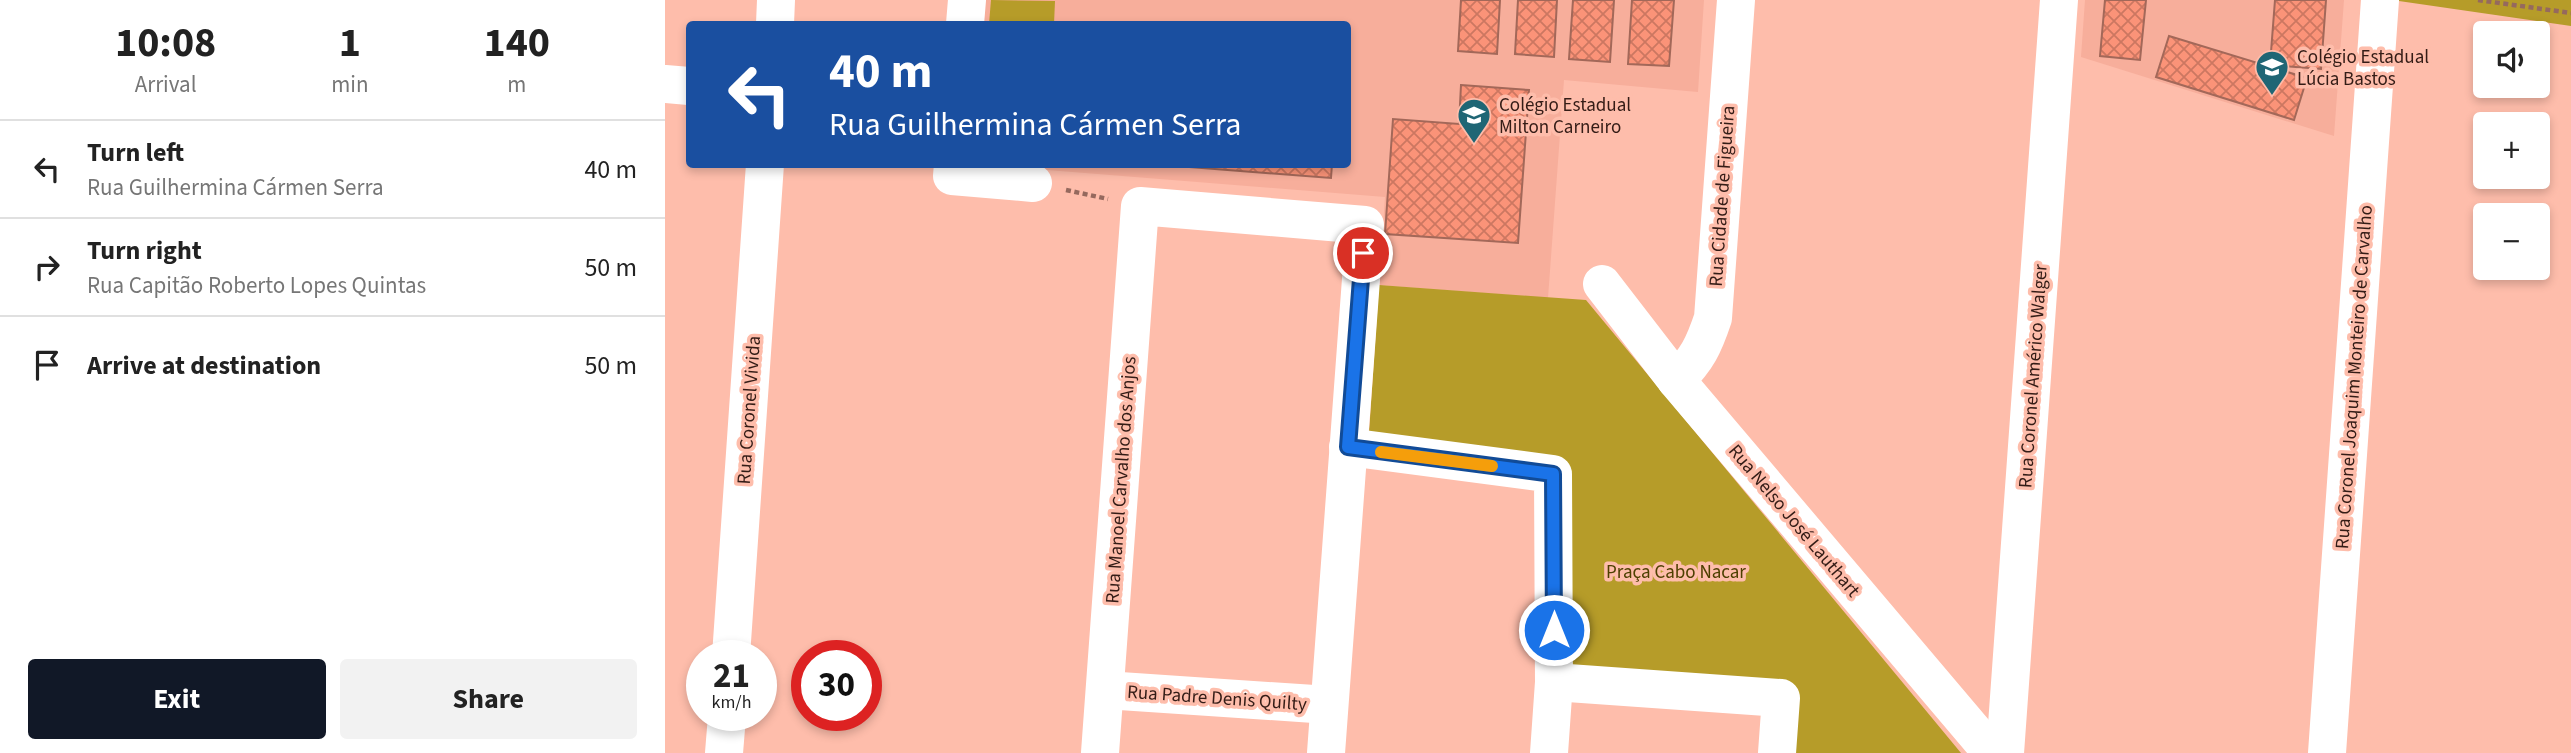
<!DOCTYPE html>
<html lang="en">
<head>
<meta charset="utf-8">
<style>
  body { margin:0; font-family:"Source Sans 3",sans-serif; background:#f2f2f2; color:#222; height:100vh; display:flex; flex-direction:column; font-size:26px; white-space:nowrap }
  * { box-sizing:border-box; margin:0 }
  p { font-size:23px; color:#767676 }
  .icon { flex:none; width:38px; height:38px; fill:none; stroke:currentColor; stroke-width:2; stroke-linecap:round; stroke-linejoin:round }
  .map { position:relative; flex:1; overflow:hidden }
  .details { display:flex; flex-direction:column; background:#fff; width:665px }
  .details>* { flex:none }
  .guide { position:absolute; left:21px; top:21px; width:665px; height:147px; border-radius:7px; box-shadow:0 4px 10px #0003; background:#1a4fa0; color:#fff; overflow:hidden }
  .tools { position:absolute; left:1808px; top:21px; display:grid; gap:14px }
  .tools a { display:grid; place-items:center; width:77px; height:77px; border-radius:7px; background:#fff; box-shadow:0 4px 10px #0003; font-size:35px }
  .speed { position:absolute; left:21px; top:640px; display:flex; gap:14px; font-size:35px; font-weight:700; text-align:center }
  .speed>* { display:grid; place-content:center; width:91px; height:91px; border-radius:50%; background:#fff; box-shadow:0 4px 10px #0003; line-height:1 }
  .speed small { font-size:18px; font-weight:400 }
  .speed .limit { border:10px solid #d22; background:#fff; color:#111 }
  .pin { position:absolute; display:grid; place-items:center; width:60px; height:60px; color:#fff; margin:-30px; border:4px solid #fff; border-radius:50%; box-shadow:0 2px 7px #0007 }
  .me { position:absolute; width:77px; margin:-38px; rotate:0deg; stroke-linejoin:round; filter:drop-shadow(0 0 5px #0008) }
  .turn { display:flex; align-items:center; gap:24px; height:147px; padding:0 28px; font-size:32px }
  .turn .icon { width:91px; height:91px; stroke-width:2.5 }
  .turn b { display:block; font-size:49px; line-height:60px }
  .eta { display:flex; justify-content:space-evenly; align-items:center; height:119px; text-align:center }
  .eta b { font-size:42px; font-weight:700; line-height:49px }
  .action { display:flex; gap:14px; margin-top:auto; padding:14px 28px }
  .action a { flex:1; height:80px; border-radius:7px; background:#111827; color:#fff; font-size:28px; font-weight:700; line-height:80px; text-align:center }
  .action a+a { background:#f2f2f2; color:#222 }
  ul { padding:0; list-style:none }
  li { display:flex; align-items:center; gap:21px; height:98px; padding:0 28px; border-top:2px solid #e0e0e0 }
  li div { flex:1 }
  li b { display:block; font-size:26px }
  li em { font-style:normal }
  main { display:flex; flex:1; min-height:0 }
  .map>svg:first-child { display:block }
</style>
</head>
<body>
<main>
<section class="details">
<div class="eta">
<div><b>10:08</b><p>Arrival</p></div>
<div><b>1</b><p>min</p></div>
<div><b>140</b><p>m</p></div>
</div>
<ul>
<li><svg class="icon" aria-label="left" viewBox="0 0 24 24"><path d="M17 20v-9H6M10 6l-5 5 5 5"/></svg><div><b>Turn left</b><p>Rua Guilhermina Cármen Serra</p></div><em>40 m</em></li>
<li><svg class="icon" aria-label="right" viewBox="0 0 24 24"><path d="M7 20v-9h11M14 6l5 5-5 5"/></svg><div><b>Turn right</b><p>Rua Capitão Roberto Lopes Quintas</p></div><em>50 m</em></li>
<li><svg class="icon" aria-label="arrive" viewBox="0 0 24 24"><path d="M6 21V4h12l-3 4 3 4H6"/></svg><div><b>Arrive at destination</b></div><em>50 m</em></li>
</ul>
<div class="action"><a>Exit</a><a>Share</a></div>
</section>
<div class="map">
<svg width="1906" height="753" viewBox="0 0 1906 753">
  <defs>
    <pattern id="building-cross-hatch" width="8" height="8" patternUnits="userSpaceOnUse" patternTransform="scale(1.75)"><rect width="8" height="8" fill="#fb9378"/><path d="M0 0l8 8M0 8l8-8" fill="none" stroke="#cc7761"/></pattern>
  </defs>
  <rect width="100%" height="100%" fill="#febdab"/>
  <!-- built -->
  <g fill="#f7ae9b">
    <polygon points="307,0 1039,0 1033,92 899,80 883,298 714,285 720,197 319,165 682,164 682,24 306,24"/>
    <polygon points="1420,0 1679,0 1669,136 1416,57"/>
  </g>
  <!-- green -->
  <g fill="#b69c29">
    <polygon points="326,0 390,1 389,24 324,24"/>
    <polygon points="1727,0 1906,0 1906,26"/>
    <polygon points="714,285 921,300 1296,753 1123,753 1127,686 905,666 903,463 704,433"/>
  </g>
  <!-- building -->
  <g fill="url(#building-cross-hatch)" stroke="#a36859" stroke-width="2">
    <polygon points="796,0 835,0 832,54 793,51"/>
    <polygon points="853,0 892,0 889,57 850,54"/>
    <polygon points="908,0 949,0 945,62 904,59"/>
    <polygon points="967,0 1009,0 1004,66 963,64"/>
    <polygon points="1440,0 1481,0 1475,60 1435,56"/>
    <polygon points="1610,0 1661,0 1656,69 1605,65"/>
    <polygon points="1504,36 1642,78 1629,120 1491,77"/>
    <polygon points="796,85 864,90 853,243 720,234 728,119 794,124"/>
    <polygon points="486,164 667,164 666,178"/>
  </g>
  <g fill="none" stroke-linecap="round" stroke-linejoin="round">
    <!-- path -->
    <g stroke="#95695e" stroke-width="4.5" stroke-dasharray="5 3.5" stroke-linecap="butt">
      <polyline points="1813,0 1906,13"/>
      <polyline points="401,190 443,199"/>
    </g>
    <!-- minor -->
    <g stroke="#fff" stroke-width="38">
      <polyline points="110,24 111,0"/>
      <polyline points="300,24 302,0"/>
      <polyline points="0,84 24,86"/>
      <polyline points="288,164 287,176 368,183"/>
      <polyline points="937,284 1011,380 1327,753"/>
      <path d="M1011 380C1032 360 1039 345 1048 318L1071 0"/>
      <polyline points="683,447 888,474 889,682 884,753"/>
      <polyline points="66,656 100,164"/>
      <polyline points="889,682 1116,698 1112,753"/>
      <polyline points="440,690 664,705"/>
      <polyline points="59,753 62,716"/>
      <polyline points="435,753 475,206 700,225 661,753"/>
      <polyline points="1340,753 1394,0"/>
      <polyline points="1662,753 1715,0"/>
    </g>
  </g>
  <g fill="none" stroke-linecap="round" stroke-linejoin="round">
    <defs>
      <polyline id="route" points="698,253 683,447 888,474 889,630"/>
    </defs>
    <!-- route casing -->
    <use href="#route" stroke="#114b97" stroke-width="18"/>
    <!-- route -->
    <use href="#route" stroke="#1a73e8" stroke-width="12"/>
    <!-- slow -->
    <polyline stroke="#f59e0b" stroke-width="12" points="716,452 827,466"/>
  </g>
  <!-- icons -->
  <defs>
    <symbol id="school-pin" viewBox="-11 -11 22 30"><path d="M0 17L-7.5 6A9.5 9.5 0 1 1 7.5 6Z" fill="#1f6675" stroke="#febdab"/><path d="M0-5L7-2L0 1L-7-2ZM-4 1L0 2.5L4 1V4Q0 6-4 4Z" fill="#fff"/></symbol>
  </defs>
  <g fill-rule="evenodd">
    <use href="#school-pin" x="1588" y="48" width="38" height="52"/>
    <use href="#school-pin" x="790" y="96" width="38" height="52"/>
  </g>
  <g text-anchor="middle" stroke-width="7" stroke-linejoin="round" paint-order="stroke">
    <!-- poi labels -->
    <g font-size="19" fill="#341c16" stroke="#febdab" text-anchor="start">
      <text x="1632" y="63">Colégio Estadual<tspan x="1632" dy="22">Lúcia Bastos</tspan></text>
      <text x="834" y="111">Colégio Estadual<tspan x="834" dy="22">Milton Carneiro</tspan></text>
    </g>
    <!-- street labels -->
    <g font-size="19" fill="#341c16" stroke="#febdab">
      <text transform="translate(1056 196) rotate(-86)" y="7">Rua Cidade de Figueira</text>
      <text transform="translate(1367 376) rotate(-86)" y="7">Rua Coronel Américo Walger</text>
      <text transform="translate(1688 377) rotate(-86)" y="7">Rua Coronel Joaquim Monteiro de Carvalho</text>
      <text transform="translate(83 410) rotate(-86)" y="7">Rua Coronel Vivida</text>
      <text transform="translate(455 480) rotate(-86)" y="7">Rua Manoel Carvalho dos Anjos</text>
      <text transform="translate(1130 520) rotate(50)" y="7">Rua Nelso José Lauthart</text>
      <text transform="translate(552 697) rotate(4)" y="7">Rua Padre Denis Quilty</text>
    </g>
    <!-- park labels -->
    <g font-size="19" fill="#4e4000" stroke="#febdab">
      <text x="1011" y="578">Praça Cabo Nacar</text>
    </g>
  </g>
</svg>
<div class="tools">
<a><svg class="icon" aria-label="sound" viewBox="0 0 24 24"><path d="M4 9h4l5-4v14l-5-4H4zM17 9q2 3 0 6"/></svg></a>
<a>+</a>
<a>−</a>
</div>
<div class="speed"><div>21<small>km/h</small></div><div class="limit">30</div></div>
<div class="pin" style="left:698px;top:253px;background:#d93025"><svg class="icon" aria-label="arrive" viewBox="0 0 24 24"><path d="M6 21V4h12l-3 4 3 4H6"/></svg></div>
<svg class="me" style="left:889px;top:630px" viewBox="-20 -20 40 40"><circle r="17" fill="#1a73e8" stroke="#fff" stroke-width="3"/><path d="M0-11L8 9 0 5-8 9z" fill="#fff"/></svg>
<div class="guide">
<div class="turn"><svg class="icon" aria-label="left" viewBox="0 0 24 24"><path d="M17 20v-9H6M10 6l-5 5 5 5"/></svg><div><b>40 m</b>Rua Guilhermina Cármen Serra</div></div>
</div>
</div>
</main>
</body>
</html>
